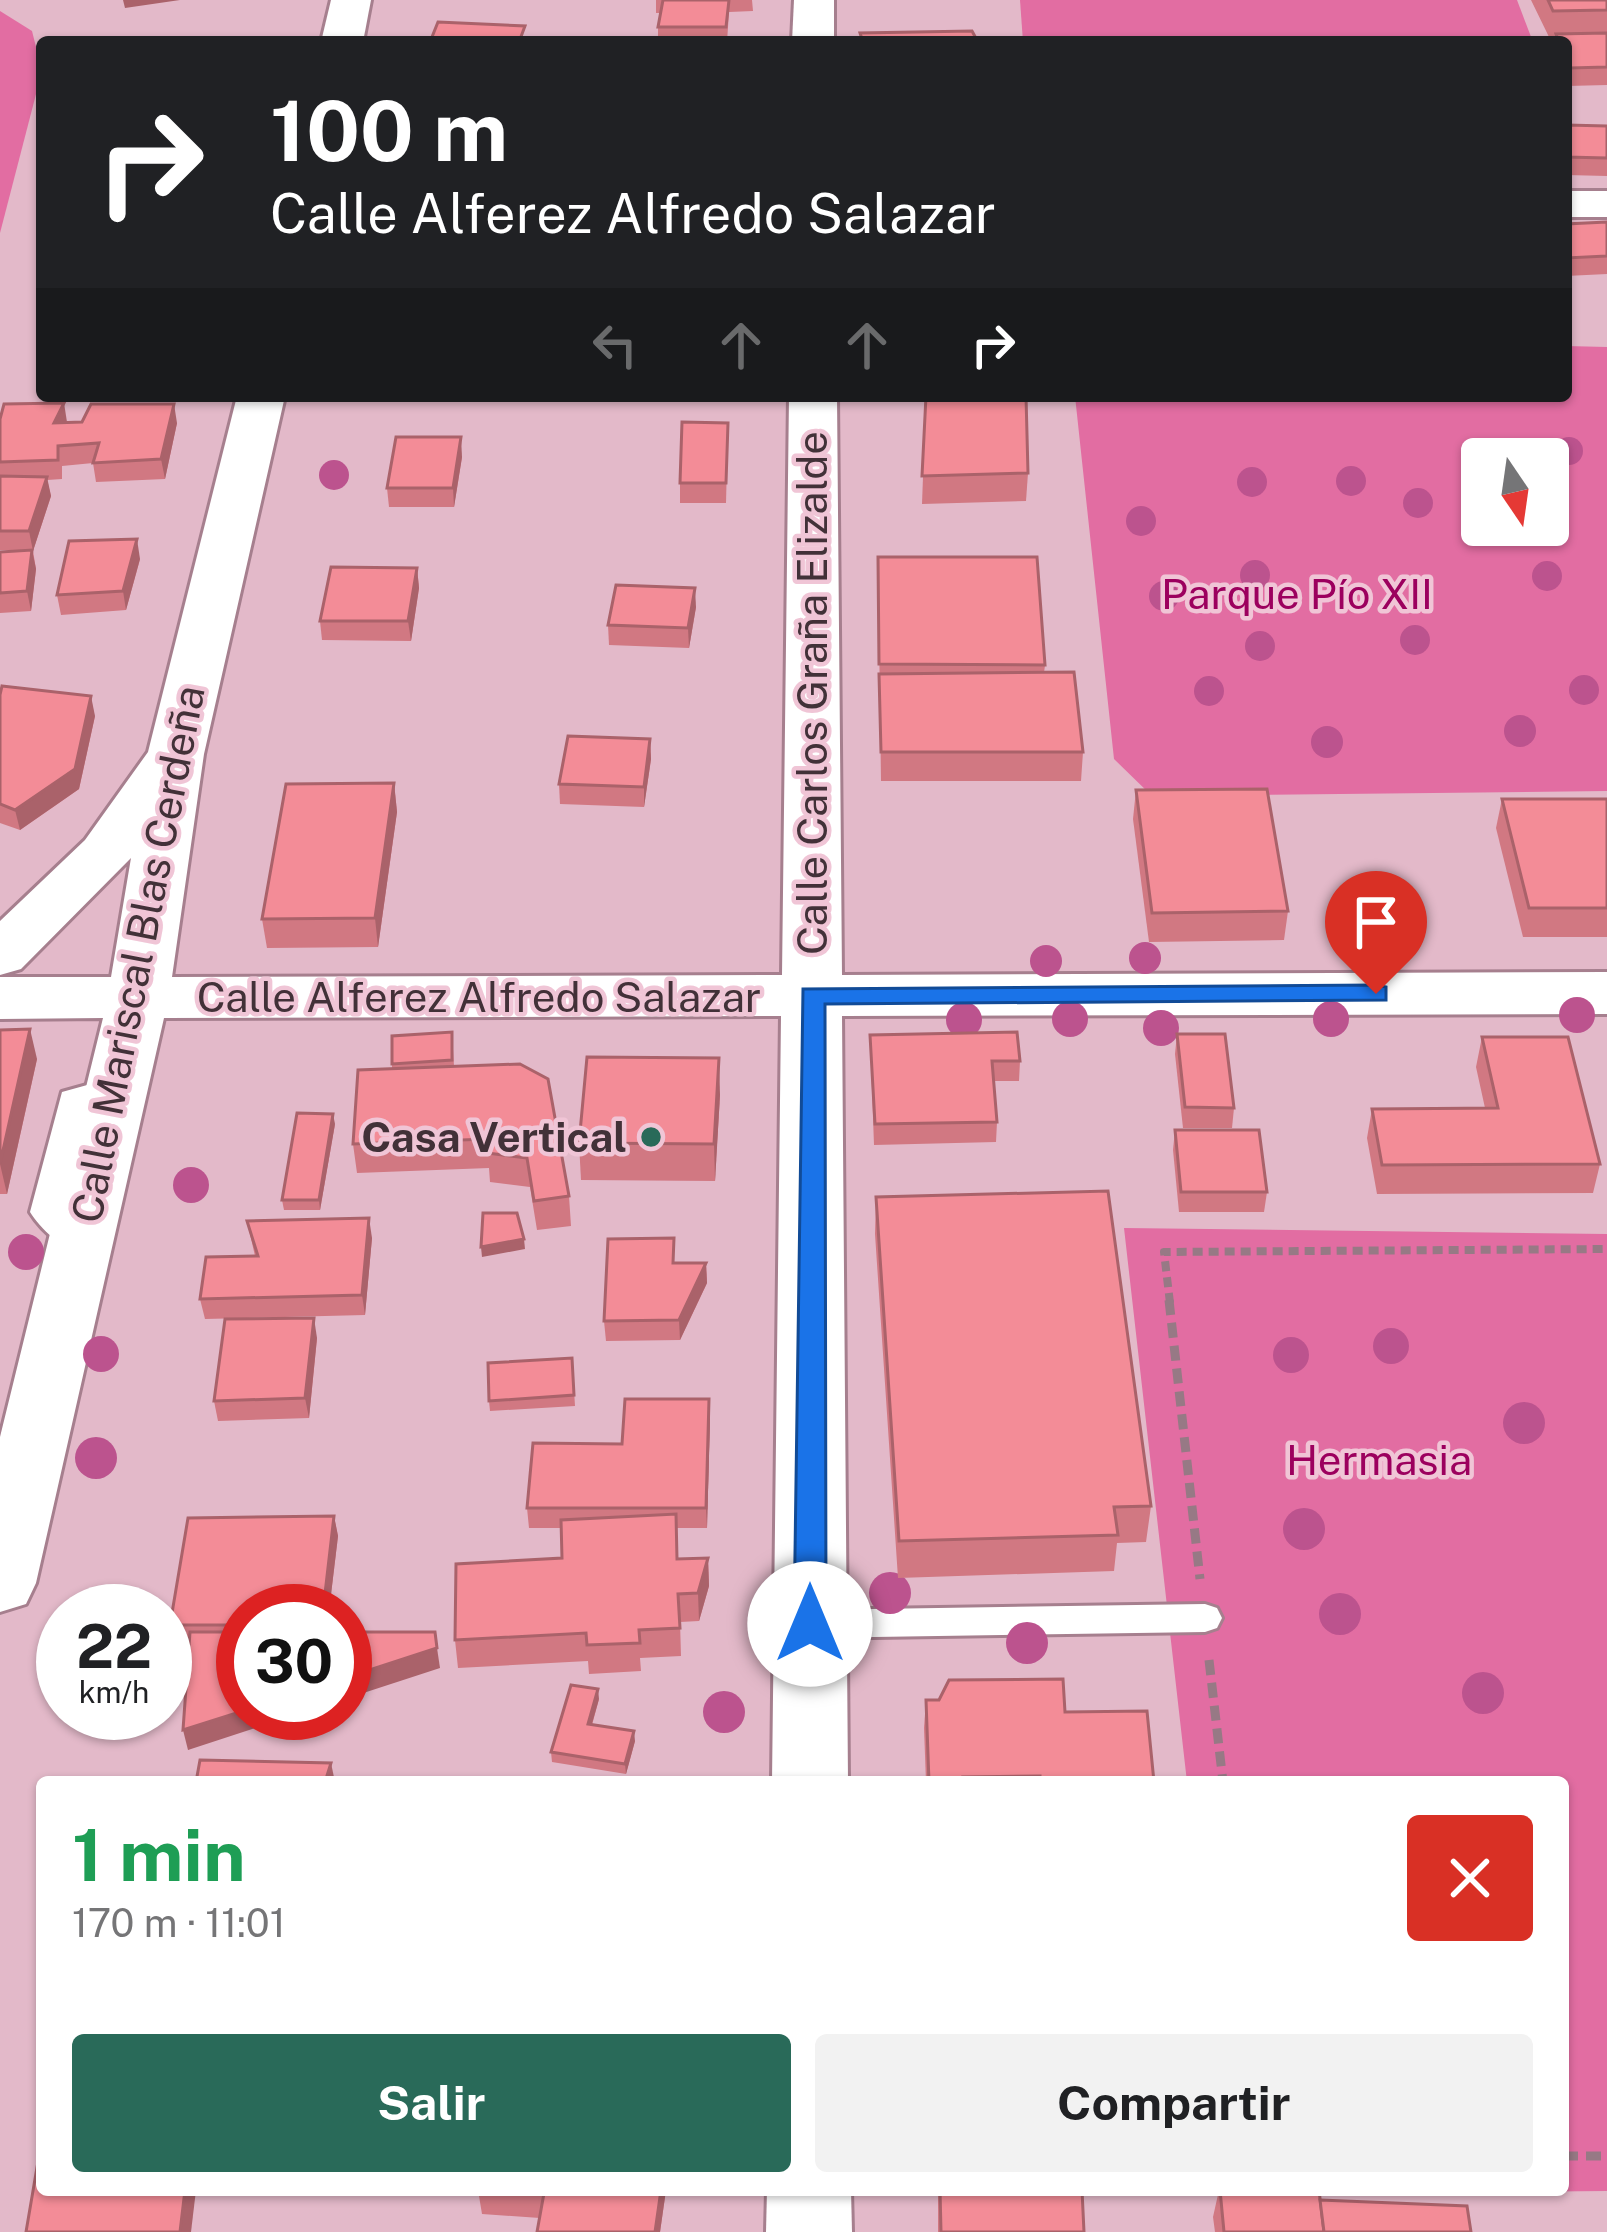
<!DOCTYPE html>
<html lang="es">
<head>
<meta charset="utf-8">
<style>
  body { margin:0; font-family:"Public Sans",sans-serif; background:#f2f2f2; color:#202124; height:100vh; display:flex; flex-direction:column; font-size:45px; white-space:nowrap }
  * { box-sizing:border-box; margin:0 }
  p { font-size:39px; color:#757577 }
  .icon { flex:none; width:66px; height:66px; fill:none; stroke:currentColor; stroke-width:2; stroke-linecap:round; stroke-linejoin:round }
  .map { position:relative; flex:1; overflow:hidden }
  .sheet { position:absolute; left:36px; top:1776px; width:1533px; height:420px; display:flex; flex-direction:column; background:#fff; border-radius:12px; box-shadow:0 3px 9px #0004 }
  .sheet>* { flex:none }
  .banner { position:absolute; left:36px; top:36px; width:1536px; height:366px; border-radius:12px; box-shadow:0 3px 9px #0004; background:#202124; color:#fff; overflow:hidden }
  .needle { width:78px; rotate:167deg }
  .controls { position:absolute; left:1461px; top:438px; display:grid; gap:24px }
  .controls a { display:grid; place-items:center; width:108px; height:108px; border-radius:12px; background:#fff; box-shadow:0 3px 9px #0004; font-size:60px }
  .speed { position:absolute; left:36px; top:1584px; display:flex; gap:24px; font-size:60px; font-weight:700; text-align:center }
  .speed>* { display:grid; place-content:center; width:156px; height:156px; border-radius:50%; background:#fff; box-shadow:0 3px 9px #0004; line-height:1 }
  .speed small { font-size:30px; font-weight:400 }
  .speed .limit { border:18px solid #d22; background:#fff; color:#111 }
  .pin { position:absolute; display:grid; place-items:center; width:102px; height:102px; color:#fff; margin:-123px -51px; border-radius:50% 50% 50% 0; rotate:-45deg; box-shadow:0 0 12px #0007 }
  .pin .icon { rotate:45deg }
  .me { position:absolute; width:132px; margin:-66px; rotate:0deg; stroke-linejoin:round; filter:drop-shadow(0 0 9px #0008) }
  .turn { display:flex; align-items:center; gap:42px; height:252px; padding:0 36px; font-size:54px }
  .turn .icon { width:156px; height:156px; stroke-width:2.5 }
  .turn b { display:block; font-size:84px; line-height:102px }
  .lanes { display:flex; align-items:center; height:114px; padding:0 36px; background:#0003; justify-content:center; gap:60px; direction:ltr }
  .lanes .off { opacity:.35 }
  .round { display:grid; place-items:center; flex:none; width:126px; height:126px; border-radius:12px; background:#f2f2f2 }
  .summary { display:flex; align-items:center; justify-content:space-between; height:204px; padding:0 36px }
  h1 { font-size:72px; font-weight:700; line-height:90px; color:#1e9e55 }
  .action { display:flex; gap:24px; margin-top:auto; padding:24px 36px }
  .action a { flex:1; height:138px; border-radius:12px; background:#296a59; color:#fff; font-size:48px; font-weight:700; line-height:138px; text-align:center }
  .action a+a { background:#f2f2f2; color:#202124 }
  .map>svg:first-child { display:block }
</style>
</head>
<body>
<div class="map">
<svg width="1607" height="2232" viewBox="0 0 1607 2232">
  <rect width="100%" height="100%" fill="#e3b9c9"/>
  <!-- green -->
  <g fill="#e26da2" fill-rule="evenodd">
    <polygon points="1020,0 1517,0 1533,42 1023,42"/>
    <polygon points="0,11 32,31 42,71 0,233"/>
    <path d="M1566 346 1607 347V791L1152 796 1114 759 1075 396H1566ZM1482 459H1548V525H1482Z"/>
    <polygon points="1124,1228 1607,1234 1607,2191 1234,2194 1563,2190 1563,1782 1187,1782"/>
  </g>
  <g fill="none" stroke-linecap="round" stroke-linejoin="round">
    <defs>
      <g id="service">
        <path d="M116 1077 131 1087 127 1094 86 1106 61 1208 96 1241 91 1249C68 1256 42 1231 30 1212L62 1092Z"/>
        <polygon points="1205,1604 1217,1608 1222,1618 1217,1628 1205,1632 810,1638 798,1634 793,1624 798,1614 810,1610"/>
      </g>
      <g id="minor">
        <polygon points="331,0 371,0 363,42 321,42"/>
        <polygon points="794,0 834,0 834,42 792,42"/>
        <rect x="1566" y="191" width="41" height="26"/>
        <polygon points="237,396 285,396 204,754 172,977 782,975 789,396 837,396 842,975 1607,972 1607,1014 842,1016 848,1782 772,1782 781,1016 164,1018 36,1583 26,1604 0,1612 0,1437 103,1018 0,1019 0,977 111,977 131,858 21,969 0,975 0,921 85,840 148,752"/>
        <polygon points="767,2190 851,2190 852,2232 766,2232"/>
      </g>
    </defs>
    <!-- service casing -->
    <use href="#service" stroke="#a67f8e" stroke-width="6"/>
    <!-- minor casing -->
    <use href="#minor" stroke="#a67f8e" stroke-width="6"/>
    <!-- path-far1 -->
    <polyline stroke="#977985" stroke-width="8" stroke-dasharray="10 6" stroke-linecap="butt" points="1170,1303 1164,1252 1607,1249"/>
    <!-- path -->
    <g stroke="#977985" stroke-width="9" stroke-dasharray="15 8" stroke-linecap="butt">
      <polyline points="1169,1300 1200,1579"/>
      <polyline points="1209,1660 1223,1782"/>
      <polyline points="1563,2156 1607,2156"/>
    </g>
    <!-- service -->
    <use href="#service" fill="#fff" fill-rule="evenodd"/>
    <!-- minor -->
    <use href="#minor" fill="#fff" fill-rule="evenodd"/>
  </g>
  <!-- trees -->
  <g fill="#bc538e">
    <circle cx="1569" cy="451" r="14"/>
    <circle cx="334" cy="475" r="15"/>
    <circle cx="1351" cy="481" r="15"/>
    <circle cx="1252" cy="482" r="15"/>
    <circle cx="1418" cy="503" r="15"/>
    <circle cx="1141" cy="521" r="15"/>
    <circle cx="1255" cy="575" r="15"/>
    <circle cx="1547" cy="576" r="15"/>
    <circle cx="1164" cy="596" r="15"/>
    <circle cx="1415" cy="640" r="15"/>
    <circle cx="1260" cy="646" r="15"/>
    <circle cx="1584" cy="690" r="15"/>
    <circle cx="1209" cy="691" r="15"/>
    <circle cx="1520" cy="731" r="16"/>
    <circle cx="1327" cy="742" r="16"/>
    <circle cx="1379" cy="954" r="16"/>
    <circle cx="1145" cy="958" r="16"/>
    <circle cx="1046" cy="961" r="16"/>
    <circle cx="1577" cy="1015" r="18"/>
    <circle cx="1070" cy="1019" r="18"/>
    <circle cx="1331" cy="1019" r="18"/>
    <circle cx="964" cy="1020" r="18"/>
    <circle cx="1161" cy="1028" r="18"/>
    <circle cx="191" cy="1185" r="18"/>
    <circle cx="26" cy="1252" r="18"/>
    <circle cx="1391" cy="1346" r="18"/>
    <circle cx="101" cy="1354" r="18"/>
    <circle cx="1291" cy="1355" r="18"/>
    <circle cx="1524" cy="1423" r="21"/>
    <circle cx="96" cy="1458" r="21"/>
    <circle cx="1304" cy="1529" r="21"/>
    <circle cx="890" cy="1593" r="21"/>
    <circle cx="1340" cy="1614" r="21"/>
    <circle cx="1027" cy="1643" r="21"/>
    <circle cx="1483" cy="1693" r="21"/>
    <circle cx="724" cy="1712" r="21"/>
  </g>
  <!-- wall -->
  <g fill="#d17882">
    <polygon points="656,0 752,0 753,11 729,12 727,42 658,42 658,27 660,13 656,13"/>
    <polygon points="1531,0 1607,0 1607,85 1567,86 1566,42 1555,42 1556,37 1549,37"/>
    <polygon points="1566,125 1607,126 1607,176 1566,175"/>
    <polygon points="1607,222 1607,274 1566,276 1566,224"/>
    <polygon points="926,396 1028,473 1026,501 922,504"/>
    <polygon points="0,419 67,422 177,423 165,479 96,482 93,463 62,466 62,479 47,480 51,496 33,551 36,569 31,611 0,613 0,552 21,550 0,550"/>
    <polygon points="728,423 726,503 680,503 680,483"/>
    <polygon points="462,457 454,507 389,507 387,488"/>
    <polygon points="878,557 1045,665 1044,673 1083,752 1081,781 881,781"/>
    <polygon points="140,559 126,610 61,615 57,595"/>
    <polygon points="417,568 419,588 411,641 322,640 320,621"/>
    <polygon points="696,607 689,648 609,645 608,625"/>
    <polygon points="0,695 95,716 79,789 20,830 0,823"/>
    <polygon points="650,739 651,759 644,807 560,804 559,784"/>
    <polygon points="394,783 397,812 378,947 267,948 262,919"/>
    <polygon points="1136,790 1288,911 1284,940 1149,942 1133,819"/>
    <polygon points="1502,799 1607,799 1607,937 1523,937 1496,828"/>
    <polygon points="0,1030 37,1059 7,1194 0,1194"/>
    <polygon points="452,1032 454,1066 569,1196 571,1226 537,1230 530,1187 490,1182 489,1168 357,1173 353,1144 392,1069 392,1036"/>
    <polygon points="1177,1034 1234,1108 1232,1128 1183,1128 1175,1054"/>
    <polygon points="870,1035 1020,1061 1019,1081 994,1081 997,1122 996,1142 874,1145"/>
    <polygon points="1482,1037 1600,1164 1593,1193 1377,1194 1367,1138 1372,1109 1485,1108 1476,1067"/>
    <polygon points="720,1095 715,1181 581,1180 579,1143"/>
    <polygon points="335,1124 320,1210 284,1210 282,1200"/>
    <polygon points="1175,1130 1267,1192 1264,1212 1179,1212 1173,1150"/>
    <polygon points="876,1197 1151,1506 1146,1542 1117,1543 1114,1571 898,1578 875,1234"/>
    <polygon points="247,1221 372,1238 365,1315 205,1319 200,1299 255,1256"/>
    <polygon points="675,1263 706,1263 707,1283 680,1340 606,1341 604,1321"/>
    <polygon points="317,1338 309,1418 218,1421 214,1401"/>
    <polygon points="572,1358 575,1406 490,1411 489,1401"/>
    <polygon points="710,1419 707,1528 676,1528 677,1559 708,1558 709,1586 699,1621 680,1622 681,1656 640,1658 641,1671 589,1674 588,1661 458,1668 455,1640 562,1558 561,1528 529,1528 527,1508 622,1444"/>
    <polygon points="334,1516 338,1536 329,1611 243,1611 243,1713 188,1750 189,1645 175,1645 170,1625"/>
    <polygon points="599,1699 592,1725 635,1741 626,1774 552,1762 551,1752"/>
    <polygon points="926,1700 1065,1712 1154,1782 926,1782 924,1728"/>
    <polygon points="478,2190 666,2190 660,2232 537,2232 540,2218 482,2214"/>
    <polygon points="938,2190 1082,2190 1084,2232 938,2232"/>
    <polygon points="1219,2190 1319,2190 1320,2200 1471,2232 1215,2232 1213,2217"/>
  </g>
  <!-- shaded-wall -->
  <g fill="#aa626a">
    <polygon points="123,0 180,0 125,8"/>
    <polygon points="64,403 67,422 54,423"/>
    <polygon points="174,404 177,423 165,479 161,459"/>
    <polygon points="461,437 462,457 454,507 453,488"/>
    <polygon points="47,477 51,496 33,551 29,531"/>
    <polygon points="137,539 140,559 126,610 123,591"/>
    <polygon points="32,550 36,569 31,611 27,591"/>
    <polygon points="417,568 419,588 411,641 408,621"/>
    <polygon points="695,588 696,607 689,648 688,628"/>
    <polygon points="91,696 95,716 79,789 20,830 15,810"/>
    <polygon points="650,739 651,759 644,807 644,787"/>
    <polygon points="394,783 397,812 378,947 375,918"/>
    <polygon points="30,1029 37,1059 7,1194 0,1164"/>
    <polygon points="719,1058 720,1095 715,1181 714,1144"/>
    <polygon points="333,1114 335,1124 320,1210 319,1200"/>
    <polygon points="369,1218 372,1238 365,1315 362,1295"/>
    <polygon points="524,1239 525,1249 482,1257 481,1247"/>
    <polygon points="706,1263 707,1283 680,1340 679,1320"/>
    <polygon points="314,1318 317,1338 309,1418 305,1398"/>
    <polygon points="709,1399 710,1419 707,1528 706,1508"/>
    <polygon points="334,1516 338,1536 329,1611 323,1611"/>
    <polygon points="708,1558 709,1586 699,1621 698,1593"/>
    <polygon points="437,1648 440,1668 345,1699 345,1678"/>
    <polygon points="598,1689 599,1699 589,1734 588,1724"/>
    <polygon points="243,1711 243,1713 301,1713 188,1750 183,1730"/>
    <polygon points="634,1731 635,1741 626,1774 625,1764"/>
    <polygon points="331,1763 335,1782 325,1782"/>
    <polygon points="185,2190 196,2190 191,2232 180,2232"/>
    <polygon points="661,2190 666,2190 660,2232 655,2232"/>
  </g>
  <!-- building -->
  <g fill="#f38c97" stroke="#aa626a" stroke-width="3">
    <polygon points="663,0 729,0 726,27 658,27"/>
    <polygon points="1548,0 1607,0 1607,10 1553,11"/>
    <polygon points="438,22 525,26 519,42 430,42"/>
    <polygon points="972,31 978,42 863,42 860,33"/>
    <polygon points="1607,33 1607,67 1570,68 1566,58 1566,42 1559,42 1556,34"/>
    <polygon points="1566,125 1607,126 1607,158 1566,157"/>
    <polygon points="1607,222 1607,256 1566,258 1566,224"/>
    <polygon points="926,396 1026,396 1028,473 922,476"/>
    <polygon points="64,403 54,423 82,422 91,404 174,404 161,459 93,463 99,443 58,446 58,460 0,462 0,419 4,404"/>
    <polygon points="682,422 728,423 726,483 680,483"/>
    <polygon points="396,437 461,437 453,488 387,488"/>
    <polygon points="0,476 47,477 29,531 0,531"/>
    <polygon points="137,539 123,591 57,595 69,541"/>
    <polygon points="32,550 27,591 0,593 0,552"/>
    <polygon points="878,557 1037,557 1045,665 879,664"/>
    <polygon points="331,567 417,568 408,621 320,621"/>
    <polygon points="616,585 695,588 688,628 608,625"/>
    <polygon points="1074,672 1083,752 881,752 879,674"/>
    <polygon points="2,686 91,696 75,769 15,810 0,804 0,695"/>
    <polygon points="568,736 650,739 644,787 559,784"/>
    <polygon points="394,783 375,918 262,919 286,784"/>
    <polygon points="1267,789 1288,911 1152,913 1136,790"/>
    <polygon points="1502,799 1607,799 1607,908 1529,908"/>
    <polygon points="30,1029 0,1164 0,1030"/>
    <polygon points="452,1032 452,1060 392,1064 392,1036"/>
    <polygon points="1017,1032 1020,1061 992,1061 997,1122 875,1124 870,1035"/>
    <polygon points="1177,1034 1225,1034 1234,1108 1185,1107"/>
    <polygon points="1482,1037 1568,1037 1600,1164 1382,1165 1372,1109 1498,1108"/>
    <polygon points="587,1057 719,1058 714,1144 579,1143"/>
    <polygon points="520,1064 548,1079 569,1196 534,1201 527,1158 487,1153 487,1139 353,1144 358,1070"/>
    <polygon points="297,1113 333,1114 319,1200 282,1200"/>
    <polygon points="1175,1130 1259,1130 1267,1192 1181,1192"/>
    <polygon points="1108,1191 1151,1506 1114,1507 1118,1535 899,1541 876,1197"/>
    <polygon points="483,1213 517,1213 524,1239 481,1247"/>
    <polygon points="369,1218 362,1295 200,1299 206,1257 258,1256 247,1221"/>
    <polygon points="674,1238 673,1263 706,1263 679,1320 604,1321 608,1239"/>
    <polygon points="314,1318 305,1398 214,1401 225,1319"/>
    <polygon points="572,1358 574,1395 489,1401 488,1363"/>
    <polygon points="625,1399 709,1399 706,1508 527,1508 533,1443 622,1444"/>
    <polygon points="676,1514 677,1559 708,1558 698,1593 678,1594 680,1628 639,1630 640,1643 587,1645 586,1633 455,1640 456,1564 562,1558 561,1520"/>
    <polygon points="334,1516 323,1611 243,1611 243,1625 170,1625 188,1518"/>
    <polygon points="190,1632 243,1632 243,1711 183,1730"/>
    <polygon points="345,1632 435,1632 437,1648 345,1678"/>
    <polygon points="1063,1679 1065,1712 1147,1711 1154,1782 1040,1782 1040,1776 963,1777 964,1782 929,1782 926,1700 939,1700 949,1680"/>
    <polygon points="571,1685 598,1689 588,1724 634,1731 625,1764 551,1752"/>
    <polygon points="200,1760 331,1763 325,1782 196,1782"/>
    <polygon points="42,2138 42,2190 185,2190 180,2232 26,2232"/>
    <polygon points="506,2190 661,2190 655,2232 537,2232 544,2193"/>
    <polygon points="940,2190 1082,2190 1084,2232 941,2232"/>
    <polygon points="1220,2190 1319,2190 1324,2232 1224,2232"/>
    <polygon points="1320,2200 1467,2206 1471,2232 1324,2232"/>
  </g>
  <!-- route -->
  <polygon fill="#1a73e8" stroke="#114b97" stroke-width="3" points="1376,985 1386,987 1386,1000 825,1004 826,1624 810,1637 799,1634 794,1624 803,989"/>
  <!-- markers -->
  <circle fill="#296a59" stroke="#f0c5d6" stroke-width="4.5" cx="651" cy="1137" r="12"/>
  <g text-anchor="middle" stroke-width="9" stroke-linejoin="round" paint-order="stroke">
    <!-- park labels -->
    <g font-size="42" fill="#9c005e" stroke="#f0c5d6">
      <text x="1297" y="609">Parque Pío XII</text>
      <text x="1379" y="1475">Hermasia</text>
    </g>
    <!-- street labels -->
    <g font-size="42" fill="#423138" stroke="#f0c5d6">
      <text transform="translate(812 693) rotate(-90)" y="15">Calle Carlos Graña Elizalde</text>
      <text transform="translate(138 954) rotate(-79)" y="15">Calle Mariscal Blas Cerdeña</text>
      <text x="479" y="1012">Calle Alferez Alfredo Salazar</text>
    </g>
    <!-- poi labels -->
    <g font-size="42" font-weight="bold" fill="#423138" stroke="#f0c5d6" text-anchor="end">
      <text x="627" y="1152">Casa Vertical</text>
    </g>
  </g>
</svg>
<div class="controls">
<a><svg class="needle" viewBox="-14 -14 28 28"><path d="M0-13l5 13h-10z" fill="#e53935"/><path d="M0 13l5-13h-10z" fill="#757577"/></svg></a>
</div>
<div class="speed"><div>22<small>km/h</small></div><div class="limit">30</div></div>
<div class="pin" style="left:1376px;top:994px;background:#d93025"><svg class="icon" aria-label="arrive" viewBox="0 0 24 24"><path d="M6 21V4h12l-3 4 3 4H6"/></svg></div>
<svg class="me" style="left:810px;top:1624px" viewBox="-20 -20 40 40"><circle r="19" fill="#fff"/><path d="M0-13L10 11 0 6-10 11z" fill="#1a73e8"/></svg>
<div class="banner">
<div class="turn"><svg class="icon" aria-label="right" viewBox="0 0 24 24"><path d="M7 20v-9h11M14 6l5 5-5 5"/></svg><div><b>100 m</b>Calle Alferez Alfredo Salazar</div></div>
<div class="lanes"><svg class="icon off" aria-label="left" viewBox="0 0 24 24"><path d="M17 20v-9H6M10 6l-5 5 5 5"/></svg><svg class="icon off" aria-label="ahead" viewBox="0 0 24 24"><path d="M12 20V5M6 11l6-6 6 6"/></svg><svg class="icon off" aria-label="ahead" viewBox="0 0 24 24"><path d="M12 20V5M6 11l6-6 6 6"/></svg><svg class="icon" aria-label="right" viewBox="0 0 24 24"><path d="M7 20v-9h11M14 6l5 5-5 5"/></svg></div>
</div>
<section class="sheet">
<div class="summary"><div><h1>1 min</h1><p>170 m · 11:01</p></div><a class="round" style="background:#d93025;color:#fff"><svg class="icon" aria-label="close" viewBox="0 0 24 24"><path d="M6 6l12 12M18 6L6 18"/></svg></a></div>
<div class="action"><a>Salir</a><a>Compartir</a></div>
</section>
</div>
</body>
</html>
